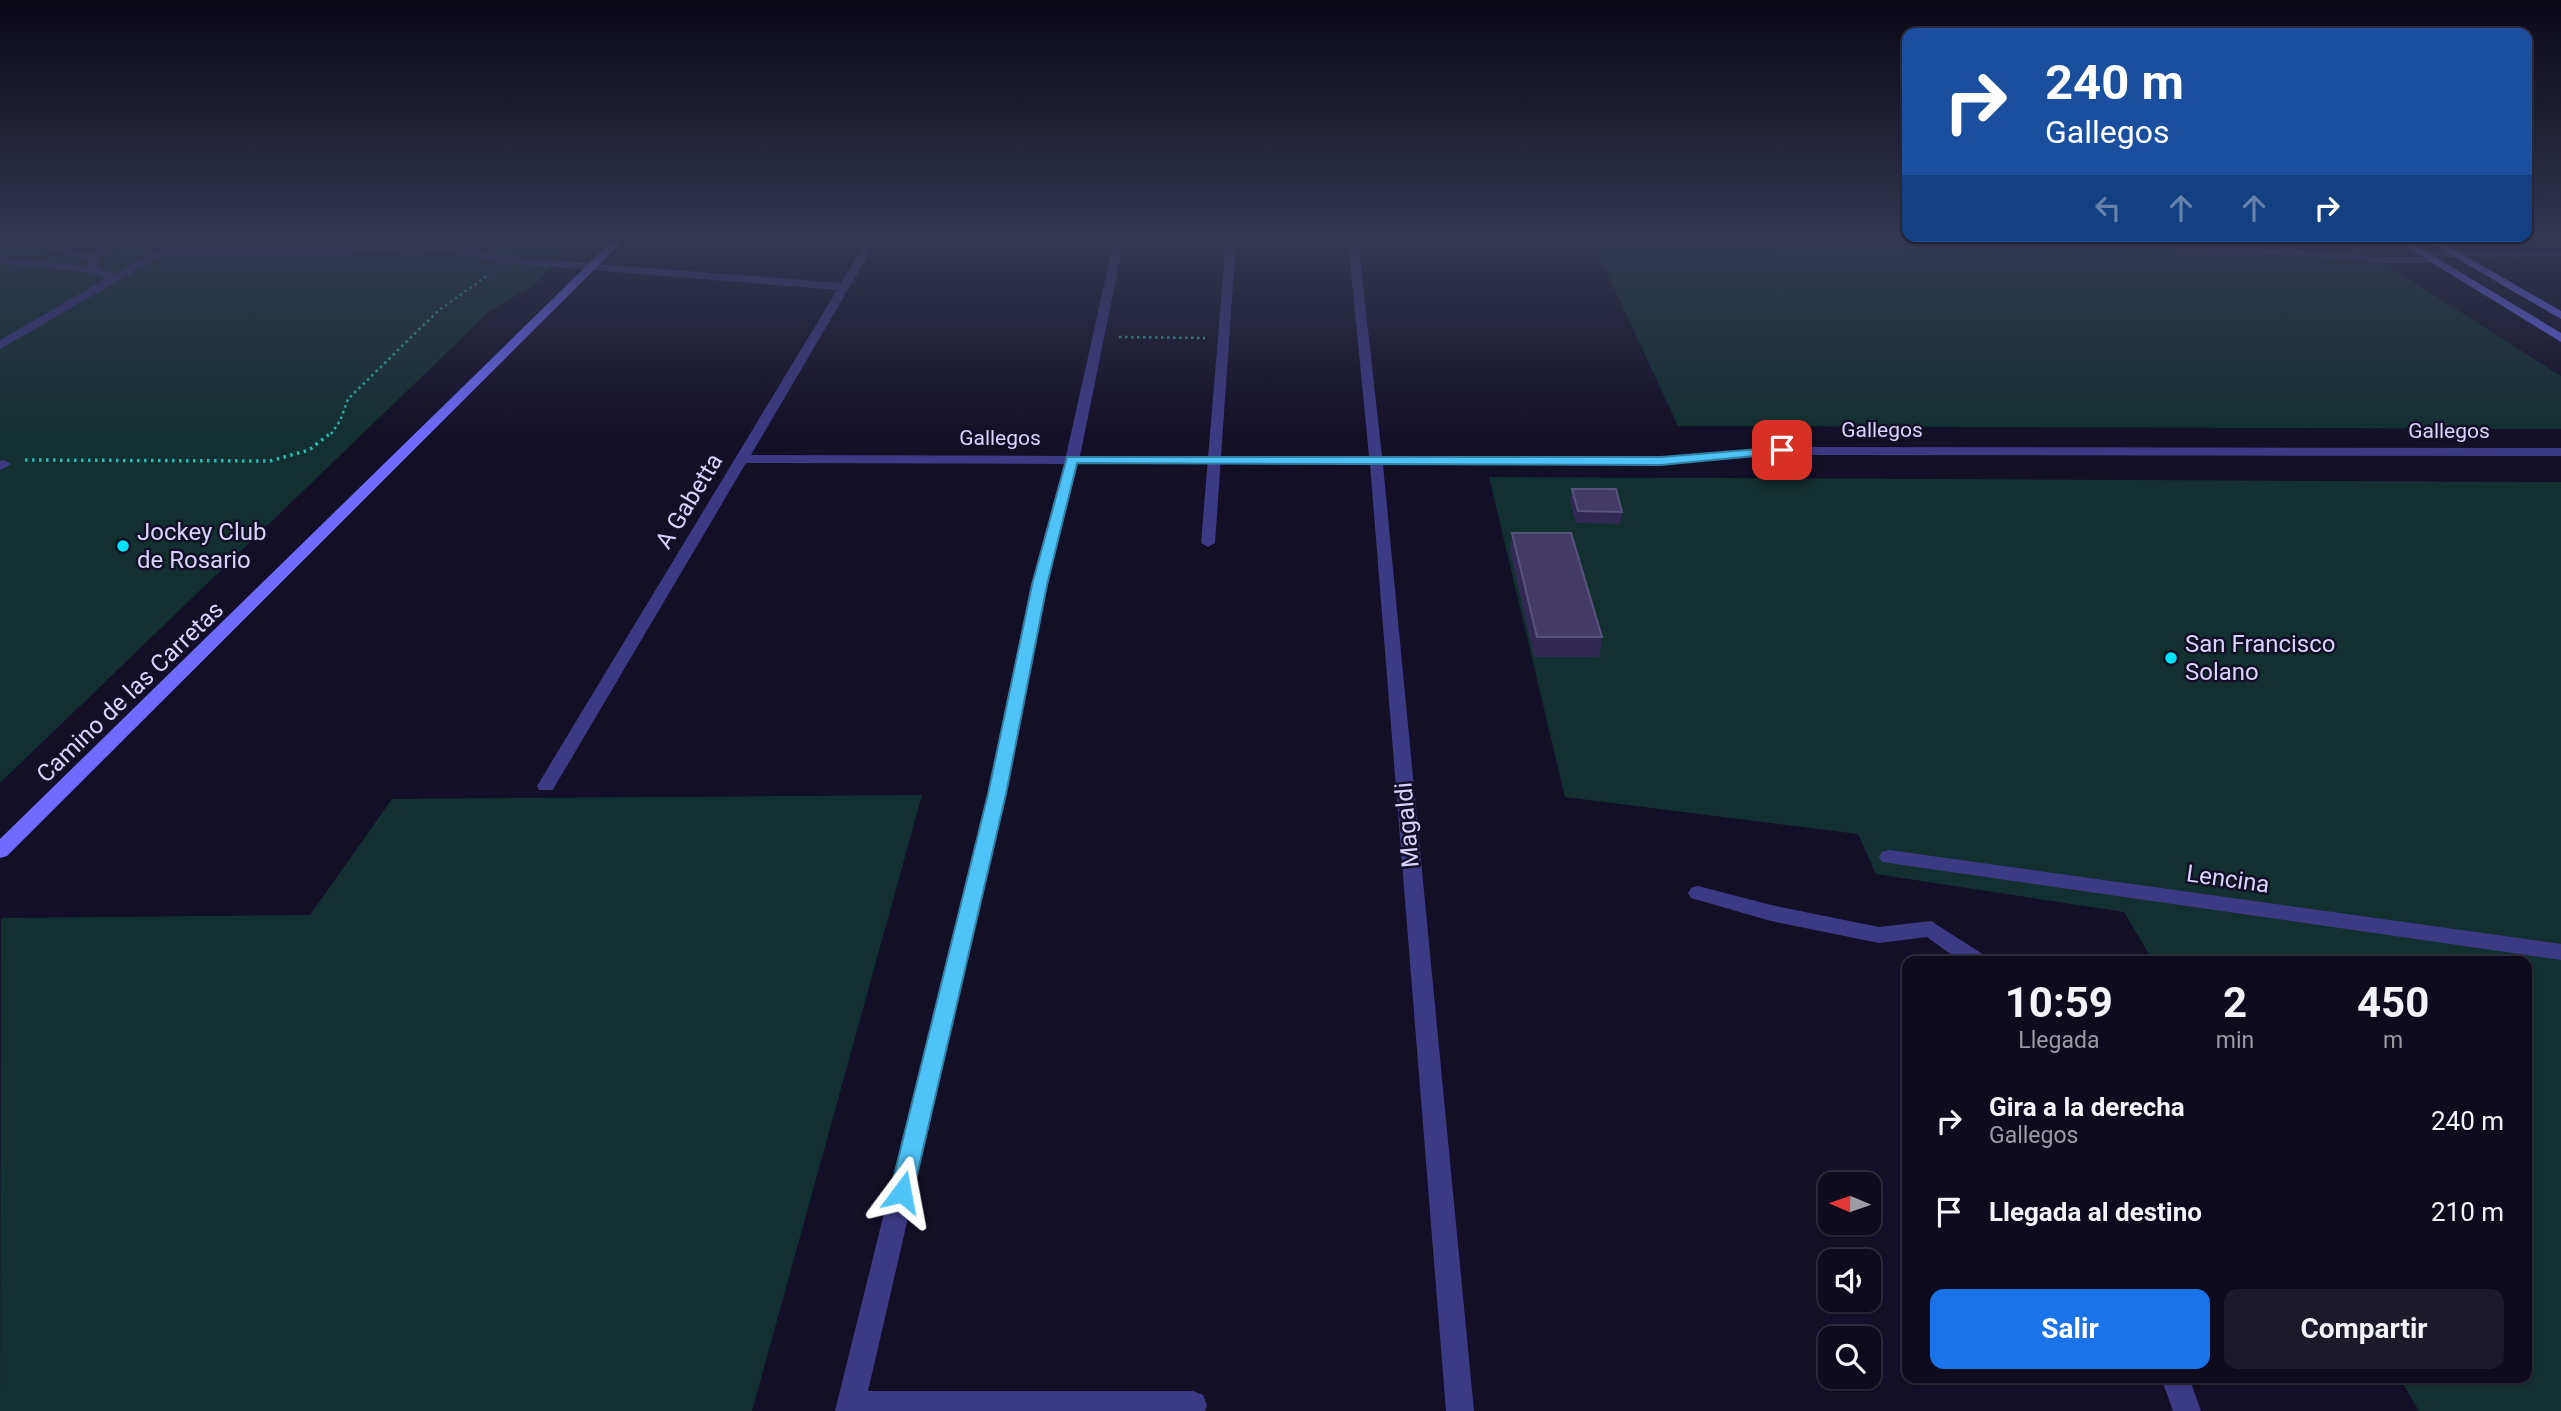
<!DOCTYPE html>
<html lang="es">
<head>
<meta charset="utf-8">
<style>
  body { margin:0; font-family:Roboto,sans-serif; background:#1c1929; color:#f1f3f6; height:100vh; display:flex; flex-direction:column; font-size:26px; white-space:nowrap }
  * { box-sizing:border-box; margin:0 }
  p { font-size:23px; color:#9b9ba3 }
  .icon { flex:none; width:38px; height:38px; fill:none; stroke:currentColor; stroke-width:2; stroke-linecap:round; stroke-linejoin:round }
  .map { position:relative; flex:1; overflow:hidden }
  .sheet { position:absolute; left:1902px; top:956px; width:630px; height:427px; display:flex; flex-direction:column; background:#0e0b1c; border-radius:14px; box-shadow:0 2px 5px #0004,0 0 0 2px #2e2b3b }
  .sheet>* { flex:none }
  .banner { position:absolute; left:1902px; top:28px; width:630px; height:214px; border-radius:14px; box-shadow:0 2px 5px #0004,0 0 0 2px #2e2b3b; background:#1a4fa0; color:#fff; overflow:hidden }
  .needle { width:46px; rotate:272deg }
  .controls { position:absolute; left:1818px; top:1172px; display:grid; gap:14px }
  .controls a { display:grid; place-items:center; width:63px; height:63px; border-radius:14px; background:#0e0b1c; box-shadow:0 2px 5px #0004,0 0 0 2px #2e2b3b; font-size:35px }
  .pin { position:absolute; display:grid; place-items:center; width:60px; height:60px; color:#fff; margin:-30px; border-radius:14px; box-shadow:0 4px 10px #0006 }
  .me { position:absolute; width:77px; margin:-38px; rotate:13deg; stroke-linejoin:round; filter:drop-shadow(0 0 5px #0008) }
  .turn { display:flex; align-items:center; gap:24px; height:147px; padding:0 28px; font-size:32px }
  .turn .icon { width:91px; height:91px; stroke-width:2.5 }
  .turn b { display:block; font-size:49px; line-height:60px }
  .lanes { display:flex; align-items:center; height:66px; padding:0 28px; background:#0003; justify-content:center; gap:35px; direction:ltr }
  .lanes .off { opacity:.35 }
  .eta { display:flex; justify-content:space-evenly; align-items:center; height:119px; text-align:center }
  .eta b { font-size:42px; font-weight:700; line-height:49px }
  .primary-button { display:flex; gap:14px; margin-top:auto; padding:14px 28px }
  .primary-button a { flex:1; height:80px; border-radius:14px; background:#1a73e8; color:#fff; font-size:28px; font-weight:700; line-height:80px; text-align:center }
  .primary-button a+a { background:#1c1929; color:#f1f3f6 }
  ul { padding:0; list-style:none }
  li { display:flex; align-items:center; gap:21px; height:91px; padding:0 28px }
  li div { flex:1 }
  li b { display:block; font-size:26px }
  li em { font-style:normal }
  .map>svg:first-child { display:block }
</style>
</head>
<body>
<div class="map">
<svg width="2561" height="1411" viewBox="0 0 2561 1411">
  <rect width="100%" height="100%" fill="#130f26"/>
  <!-- green -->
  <g fill="#12302f">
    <polygon points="0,240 585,240 571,253 561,256 534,285 490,311 0,783"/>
    <polygon points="1592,240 2347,240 2561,376 2561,429 1678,426"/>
    <polygon points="1489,477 2561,482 2561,1411 2419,1411 2399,1377 2527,1377 2527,961 2153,961 2124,912 1876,874 1858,834 1565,797"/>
    <polygon points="922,795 752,1411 0,1411 1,918 310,915 392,799"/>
  </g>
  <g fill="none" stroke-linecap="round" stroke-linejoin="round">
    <!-- path-far1 -->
    <g stroke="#2fb8b0" stroke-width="2.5" stroke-dasharray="2.5 3.5" stroke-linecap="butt">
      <polyline points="1119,337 1205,338"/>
      <polyline points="331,434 340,421 348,399 439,310 490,274"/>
    </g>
    <!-- path -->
    <polyline stroke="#2fb8b0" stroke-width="3.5" stroke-dasharray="2.5 4.5" stroke-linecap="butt" points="25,460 270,461 309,450 332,432"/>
    <!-- lane -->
    <g fill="#3d3a85" fill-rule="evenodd">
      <polygon points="1226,240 1236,240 1215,543 1208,547 1201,543"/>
      <polygon points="2150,240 2165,240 2187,247 2308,250 2379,257 2433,257 2438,260 2433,263 2379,263 2308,256 2186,253"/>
      <polygon points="1889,850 2561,944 2561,960 1882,862 1879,857 1882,852"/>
      <polygon points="1698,886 1771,905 1879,927 1931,921 1984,955 1987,961 1960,961 1927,937 1879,943 1771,921 1691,898 1688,893 1691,888"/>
      <polygon points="2161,1377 2189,1377 2201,1411 2173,1411"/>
    </g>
    <!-- street -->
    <g fill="#3d3a85" fill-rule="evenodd">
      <polygon points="10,240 28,240 90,254 114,240 126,240 98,259 99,268 115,274 174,240 186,240 172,250 450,246 471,248 495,256 841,283 867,240 877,240 751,455 1066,456 1114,240 1124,240 1080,456 1369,456 1348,240 1358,240 1382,456 1661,457 1782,447 2561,448 2561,456 1782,455 1661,465 1383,465 1474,1411 1446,1411 1370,464 1078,464 1047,585 1006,794 868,1391 1193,1391 1203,1395 1207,1405 1205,1411 835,1411 988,794 1031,585 1064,464 746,463 555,786 553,790 539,790 537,786 837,290 493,262 469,254 450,252 161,256 0,349 0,340 107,278 92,273 0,263 0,257 88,266 87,260"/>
      <polygon points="2561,250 2561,256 2423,257 2418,254 2423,251"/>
      <polygon points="4,460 11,464 0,470 0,461"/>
    </g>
    <!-- secondary -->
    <g fill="#6f6bff" fill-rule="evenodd">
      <polygon points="613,240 624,240 7,856 0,858 0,839"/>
      <polygon points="2395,240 2407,240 2561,333 2561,342"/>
      <polygon points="2425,240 2437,240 2561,311 2561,319"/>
    </g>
  </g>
  <!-- wall -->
  <g fill="#312854">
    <polygon points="1572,489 1622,512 1620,524 1576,523 1570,501"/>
    <polygon points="1512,533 1602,637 1599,657 1534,657 1510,551"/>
  </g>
  <!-- building -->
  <g fill="#433a66" stroke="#5a527e" stroke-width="2">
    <polygon points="1572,489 1616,489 1622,512 1578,511"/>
    <polygon points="1512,533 1571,533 1602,637 1537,637"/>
  </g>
  <!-- sky -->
  <linearGradient id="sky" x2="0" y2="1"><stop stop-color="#0a0815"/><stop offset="0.55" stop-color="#333752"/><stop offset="1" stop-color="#333752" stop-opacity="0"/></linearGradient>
  <rect width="2561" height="437" fill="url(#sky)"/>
  <!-- route -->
  <polygon fill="#4fc3f7" stroke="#337fa1" stroke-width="2" points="1782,447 1788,450 1786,453 1661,465 1077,463 1047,585 1006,794 913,1192 910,1199 902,1202 894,1199 890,1192 988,794 1032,585 1067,457 1661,457"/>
  <!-- markers -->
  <g fill="#00e5ff" stroke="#130f26" stroke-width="2.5">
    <circle cx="123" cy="546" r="7"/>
    <circle cx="2171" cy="658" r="7"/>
  </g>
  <g text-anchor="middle" stroke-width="5" stroke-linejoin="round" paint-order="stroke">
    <!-- far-street labels -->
    <g font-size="21" fill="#d9d4ff" stroke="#130f26">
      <text x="1882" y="437">Gallegos</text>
      <text x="2449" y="438">Gallegos</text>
      <text x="1000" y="445">Gallegos</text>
    </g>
    <!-- street labels -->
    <g font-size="24" fill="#d9d4ff" stroke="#130f26">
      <text transform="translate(689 501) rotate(-59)" y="8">A Gabetta</text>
      <text transform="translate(130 692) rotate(-44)" y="8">Camino de las Carretas</text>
      <text transform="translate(1407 825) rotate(-95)" y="8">Magaldi</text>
      <text transform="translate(2228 879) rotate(8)" y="8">Lencina</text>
    </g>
    <!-- poi labels -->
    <g font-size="24" fill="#d9d4ff" stroke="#130f26" text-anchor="start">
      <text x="137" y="540">Jockey Club<tspan x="137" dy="28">de Rosario</tspan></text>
      <text x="2185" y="652">San Francisco<tspan x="2185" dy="28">Solano</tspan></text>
    </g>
  </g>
</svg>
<div class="controls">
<a><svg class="needle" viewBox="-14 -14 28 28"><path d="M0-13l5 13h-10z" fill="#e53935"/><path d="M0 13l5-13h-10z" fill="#9b9ba3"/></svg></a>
<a><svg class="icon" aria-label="sound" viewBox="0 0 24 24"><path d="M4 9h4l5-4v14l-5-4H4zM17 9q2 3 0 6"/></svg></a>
<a><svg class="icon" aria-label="search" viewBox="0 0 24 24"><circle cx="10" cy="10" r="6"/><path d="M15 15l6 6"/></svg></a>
</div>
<div class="pin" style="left:1782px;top:450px;background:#d93025"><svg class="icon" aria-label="arrive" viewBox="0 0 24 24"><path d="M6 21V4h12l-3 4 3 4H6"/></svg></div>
<svg class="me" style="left:902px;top:1192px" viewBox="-20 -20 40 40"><path d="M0-17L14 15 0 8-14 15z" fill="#4fc3f7" stroke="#fff" stroke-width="4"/></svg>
<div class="banner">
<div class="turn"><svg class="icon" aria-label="right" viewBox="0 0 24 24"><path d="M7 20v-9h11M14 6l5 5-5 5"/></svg><div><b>240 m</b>Gallegos</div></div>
<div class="lanes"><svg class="icon off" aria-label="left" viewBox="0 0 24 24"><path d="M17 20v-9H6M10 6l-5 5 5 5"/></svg><svg class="icon off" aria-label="ahead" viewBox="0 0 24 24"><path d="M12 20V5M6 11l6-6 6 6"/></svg><svg class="icon off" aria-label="ahead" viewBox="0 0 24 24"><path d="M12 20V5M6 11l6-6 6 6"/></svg><svg class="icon" aria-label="right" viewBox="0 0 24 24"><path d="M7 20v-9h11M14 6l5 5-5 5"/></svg></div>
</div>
<section class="sheet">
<div class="eta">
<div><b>10:59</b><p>Llegada</p></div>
<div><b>2</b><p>min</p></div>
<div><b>450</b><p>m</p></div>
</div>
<ul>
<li><svg class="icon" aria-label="right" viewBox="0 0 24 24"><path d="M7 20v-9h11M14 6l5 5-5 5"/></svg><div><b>Gira a la derecha</b><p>Gallegos</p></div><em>240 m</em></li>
<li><svg class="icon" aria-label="arrive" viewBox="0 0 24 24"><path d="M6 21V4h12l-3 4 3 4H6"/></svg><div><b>Llegada al destino</b></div><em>210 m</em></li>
</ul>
<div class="primary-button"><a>Salir</a><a>Compartir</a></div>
</section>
</div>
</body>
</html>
